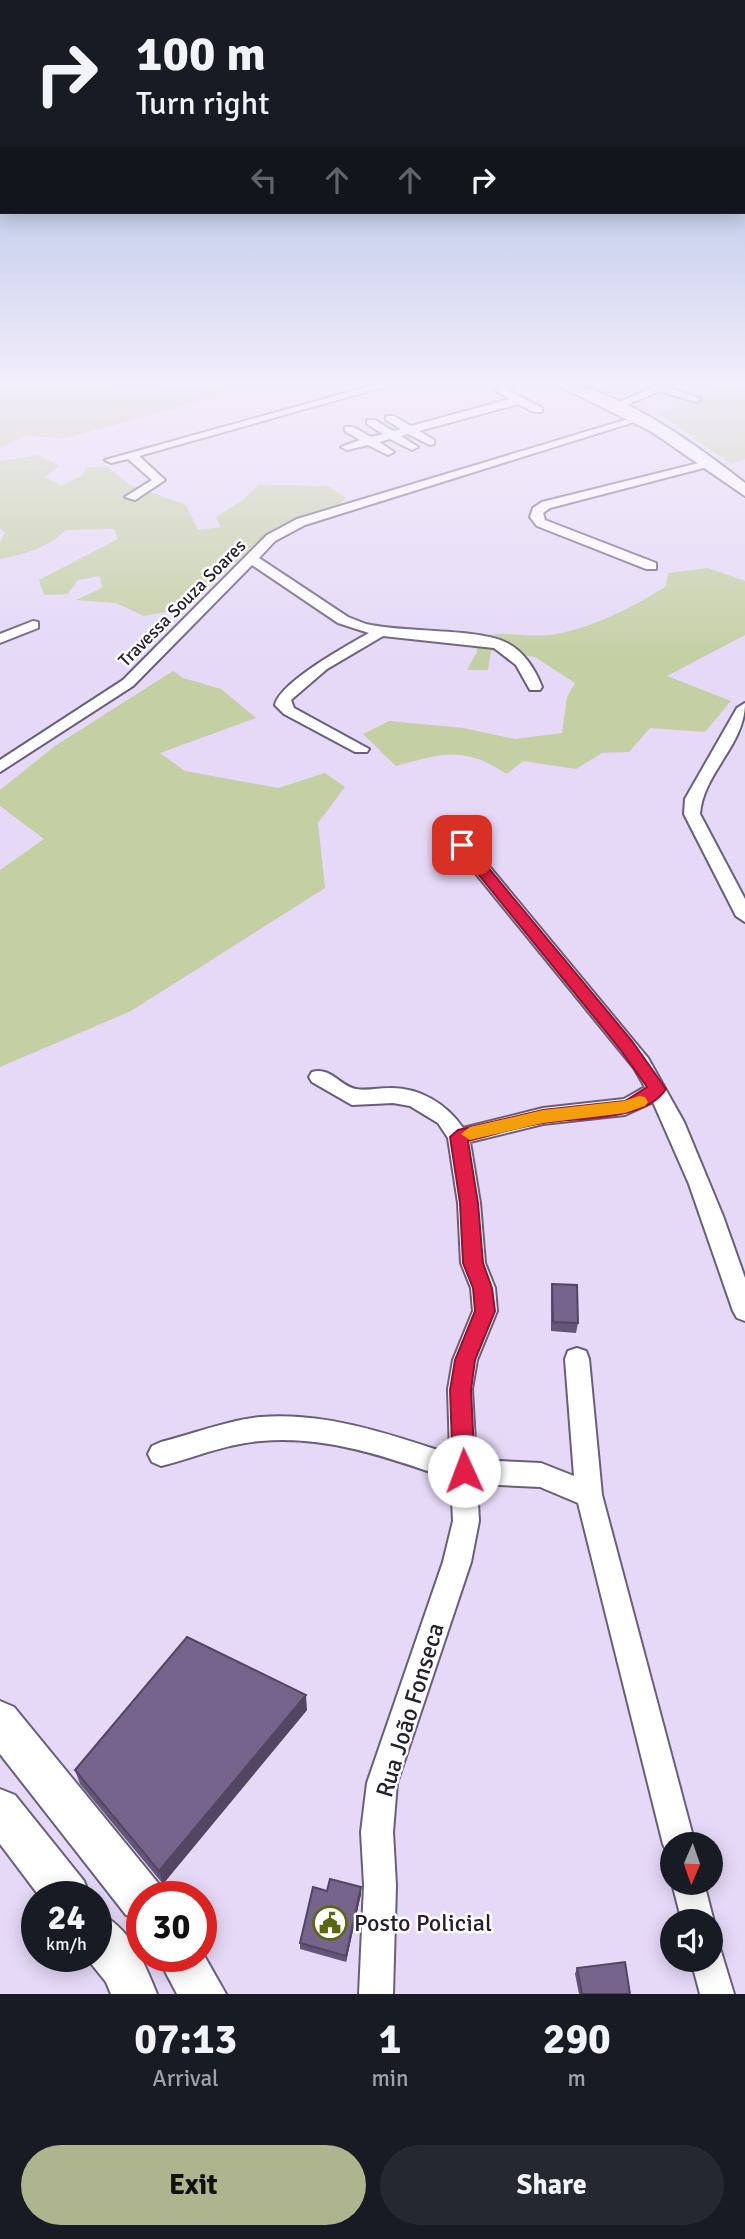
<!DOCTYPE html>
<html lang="en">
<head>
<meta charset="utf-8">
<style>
  body { margin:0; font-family:Signika,sans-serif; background:#242831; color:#f1f3f6; height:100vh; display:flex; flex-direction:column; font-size:26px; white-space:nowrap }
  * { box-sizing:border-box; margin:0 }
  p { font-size:23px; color:#9ea1a6 }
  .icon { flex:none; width:38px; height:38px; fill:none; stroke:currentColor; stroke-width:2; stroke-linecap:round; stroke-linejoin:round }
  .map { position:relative; height:1994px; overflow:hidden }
  .panel { display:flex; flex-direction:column; background:#171b24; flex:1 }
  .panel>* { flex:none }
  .guide { position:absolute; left:0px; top:0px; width:746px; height:214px; box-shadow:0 4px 18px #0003; background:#171b24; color:#f1f3f6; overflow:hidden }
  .needle { width:46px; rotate:182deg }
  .buttons { position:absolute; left:660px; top:1832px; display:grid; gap:14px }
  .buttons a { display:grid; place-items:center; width:63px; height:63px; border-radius:50%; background:#171b24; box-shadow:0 4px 18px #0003; font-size:35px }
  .speed { position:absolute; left:21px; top:1881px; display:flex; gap:14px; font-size:35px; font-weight:700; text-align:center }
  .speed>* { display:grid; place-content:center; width:91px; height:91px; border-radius:50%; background:#171b24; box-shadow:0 4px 18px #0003; line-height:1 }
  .speed small { font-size:18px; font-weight:400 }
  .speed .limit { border:10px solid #d22; background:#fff; color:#111 }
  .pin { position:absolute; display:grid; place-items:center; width:60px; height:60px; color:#fff; margin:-30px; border-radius:14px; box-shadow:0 4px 10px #0006 }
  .me { position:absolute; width:77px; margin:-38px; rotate:358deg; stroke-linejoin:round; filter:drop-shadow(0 0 5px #0008) }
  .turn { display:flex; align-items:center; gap:24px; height:147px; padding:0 21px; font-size:32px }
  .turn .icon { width:91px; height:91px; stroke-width:2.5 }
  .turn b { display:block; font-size:49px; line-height:60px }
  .lanes { display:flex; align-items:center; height:66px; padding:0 21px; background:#0003; justify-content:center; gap:35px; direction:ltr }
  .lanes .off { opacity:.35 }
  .eta { display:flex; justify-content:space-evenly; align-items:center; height:119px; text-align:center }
  .eta b { font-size:42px; font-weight:700; line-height:49px }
  .primary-button { display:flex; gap:14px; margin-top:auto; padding:14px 21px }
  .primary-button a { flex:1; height:80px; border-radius:42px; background:#adb48e; color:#111; font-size:28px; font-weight:700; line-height:80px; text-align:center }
  .primary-button a+a { background:#242831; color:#f1f3f6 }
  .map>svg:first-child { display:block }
</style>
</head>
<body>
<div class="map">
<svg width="745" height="1994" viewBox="0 0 745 1994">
  <rect width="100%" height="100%" fill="#e5d9f7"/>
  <!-- green -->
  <g fill="#c4cfa3">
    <polygon points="0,383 105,383 121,394 213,385 241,385 202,401 66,438 24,436 0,448"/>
    <polygon points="723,383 745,383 745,459 731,464 658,413 699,400"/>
    <path d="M39 455 59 466 45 477 61 486 83 475 85 468 107 466 128 484 186 505 198 530 221 527 216 517 243 500 258 485 328 486 346 498 335 508 278 526 182 609 144 616 116 603 76 600 102 588 100 576 78 580 68 594 44 595 39 580 118 539 114 529 66 530C49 547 23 555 0 559V542L5 532 0 529V461Z"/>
    <path d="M708 568 745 581V635L667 676 731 701 705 732 650 728 629 752 602 753 576 769 523 761 507 774C464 746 444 753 396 766L363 734 389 721 463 728 515 739 562 733 567 697 575 683 535 657 491 651 488 670H467L477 652 475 638C503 629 529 639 556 634 594 627 634 607 666 586L668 573Z"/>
    <polygon points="173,671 183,678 221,689 256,718 160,753 185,771 278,788 325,773 345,787 318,823 325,888 131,1011 0,1067 0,870 44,839 0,806 0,790 55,746"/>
  </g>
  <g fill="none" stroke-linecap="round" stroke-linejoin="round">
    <defs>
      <g id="street">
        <polygon points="381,383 397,383 139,456 165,480 135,500 125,497 152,480 128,459 111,463 105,460"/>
        <polygon points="506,383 518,383 508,390 542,408 542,412 534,412 518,404 419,431 434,440 434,444 430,445 408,434 401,436 418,447 412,450 390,439 379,442 394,452 388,455 368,445 347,450 341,447 360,440 345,431 345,427 353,427 371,437 383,434 367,424 367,420 375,420 393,431 401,429 386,420 386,416 394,416 411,426 510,399 495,390"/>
        <polygon points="578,383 592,383 570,390 570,386"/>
        <polygon points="663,383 677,383 670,388 701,399 696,402 660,391 621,407 612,405"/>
        <path d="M638 416 647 418 305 525 275 541 259 558 348 617 366 624C404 633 475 628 505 642 524 651 535 669 542 687L540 690H530L516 665 494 648 383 636 327 669 291 700 294 708 369 749 367 752H355L284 714 275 705C280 682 348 645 369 633L338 623 252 565 133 686 0 772V760L123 680 267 535 297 519Z"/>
        <polygon points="711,460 717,463 715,465 550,508 543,513 545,520 656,563 656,569 646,569 537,526 530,517 533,508 542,502"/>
        <polygon points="33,621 38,622 38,628 0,643 0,634"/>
        <path d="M745 703C745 745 703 773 700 814L745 899V922L736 916 684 814 685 799 737 708Z"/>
        <path d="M444 818 450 819 648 1058 684 1122 723 1216 745 1278V1321L737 1318 733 1311 689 1184 653 1102 625 1115 543 1124 470 1142 480 1203 485 1263 495 1288 497 1311 477 1360 472 1389 476 1460 541 1463 574 1476 565 1359 568 1351 577 1348 586 1351 589 1359 602 1495 695 1844H672V1857L668 1855 663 1844 578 1503 540 1487 477 1484 479 1521 471 1562 397 1783 393 1832 396 1885 393 1994H359L364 1885 361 1832 367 1783 443 1562 453 1521 451 1479C390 1458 327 1435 261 1441 228 1443 193 1458 161 1466L152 1462 148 1454 152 1446 161 1442C193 1434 228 1420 261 1417 326 1412 389 1434 450 1454L448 1389 453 1360 473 1311 471 1288 461 1263 458 1203 448 1138 438 1123 410 1106 393 1103 352 1105 312 1082 309 1077 312 1072C330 1066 340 1086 356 1089 366 1091 379 1088 389 1088 419 1087 447 1104 463 1128L543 1108 624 1099 645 1087 634 1068 438 827 436 823Z"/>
        <polygon points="672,1883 704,1883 714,1922 710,1931 710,1922 682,1922"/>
        <polygon points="710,1944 720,1948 734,1994 700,1994 691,1960 710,1960"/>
      </g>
      <g id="secondary">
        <path d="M553 383C610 381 701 448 745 483V496L652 432Z"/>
        <polygon points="0,1701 14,1707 158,1883 163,1897 142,1897 142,1921 126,1915 0,1754"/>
        <polygon points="0,1789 15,1795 84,1881 90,1897 40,1897 0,1844"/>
        <path d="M96 1912C130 1926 144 1962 157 1994H111L106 1982 85 1956H96Z"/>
        <polygon points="201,1950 226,1994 177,1994 157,1956 201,1956"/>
      </g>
    </defs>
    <!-- street casing -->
    <use href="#street" stroke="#6a5f7a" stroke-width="4"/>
    <!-- secondary casing -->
    <use href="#secondary" stroke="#6a5f7a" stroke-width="4"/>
    <!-- street -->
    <use href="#street" fill="#fff" fill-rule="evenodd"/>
    <!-- secondary -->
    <use href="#secondary" fill="#fff" fill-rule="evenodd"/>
  </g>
  <!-- wall -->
  <g fill="#655679">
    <polygon points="552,1284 578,1323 576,1333 551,1331 551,1293"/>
    <polygon points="307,1710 163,1884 80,1784 75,1770"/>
    <polygon points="361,1887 361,1894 346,1962 300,1949 300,1943 327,1891"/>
    <polygon points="577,1968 630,1994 579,1994 575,1974"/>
  </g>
  <!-- shaded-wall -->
  <g fill="#534663">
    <polygon points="306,1695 307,1710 163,1884 159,1871"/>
    <polygon points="361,1887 361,1894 346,1962 346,1956"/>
  </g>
  <!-- building -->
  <g fill="#76648d" stroke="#534663" stroke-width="2">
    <polygon points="552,1284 577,1285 578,1323 553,1322"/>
    <polygon points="187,1637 306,1695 159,1871 75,1770"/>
    <polygon points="330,1879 361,1887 346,1956 300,1943 313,1887 327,1891"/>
    <polygon points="625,1962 630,1994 582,1994 577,1968"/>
  </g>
  <!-- sky -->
  <linearGradient id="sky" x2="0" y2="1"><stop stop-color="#90aada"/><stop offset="0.58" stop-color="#f3eefb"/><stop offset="1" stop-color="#f3eefb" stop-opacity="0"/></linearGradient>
  <rect width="745" height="662" fill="url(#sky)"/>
  <!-- route -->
  <path fill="#e11d48" stroke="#92132f" stroke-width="2" d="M462 841 467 842 632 1041 666 1089C645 1122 577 1117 543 1123 517 1127 493 1135 468 1141L478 1203 483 1263 492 1288 495 1311 475 1360 471 1390 475 1471 471 1478 464 1481 456 1478 453 1471 450 1390 455 1360 475 1311 473 1288 463 1263 460 1203 450 1137 458 1130 543 1110 625 1101 647 1087 620 1049 457 848V842Z"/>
  <!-- slow -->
  <polygon fill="#f59e0b" points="639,1096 645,1097 648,1102 645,1106 625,1113 543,1123 470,1140 461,1134 470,1127 543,1110 624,1101"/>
  <!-- icons -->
  <defs>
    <symbol id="civic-ring" viewBox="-11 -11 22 22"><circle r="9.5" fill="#fff" stroke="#596810" stroke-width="1.5"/><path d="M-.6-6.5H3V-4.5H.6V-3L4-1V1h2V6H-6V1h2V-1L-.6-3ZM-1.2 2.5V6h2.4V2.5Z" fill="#596810"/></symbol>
  </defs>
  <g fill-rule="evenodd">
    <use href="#civic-ring" x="311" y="1904" width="38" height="38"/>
  </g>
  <g text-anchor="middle" stroke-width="5" stroke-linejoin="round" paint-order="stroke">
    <!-- far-street labels -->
    <g font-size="18" fill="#25202b" stroke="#fff">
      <text transform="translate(182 603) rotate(-45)" y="6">Travessa Souza Soares</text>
    </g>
    <!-- near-street labels -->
    <g font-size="24" fill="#25202b" stroke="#fff">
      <text transform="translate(410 1710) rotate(-73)" y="8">Rua João Fonseca</text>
    </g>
    <!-- near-poi labels -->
    <g font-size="24" fill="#25202b" stroke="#fff" text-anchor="start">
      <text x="354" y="1931">Posto Policial</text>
    </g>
  </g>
</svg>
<div class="buttons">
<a><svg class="needle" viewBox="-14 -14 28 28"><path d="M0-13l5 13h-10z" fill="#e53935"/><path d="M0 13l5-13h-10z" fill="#9ea1a6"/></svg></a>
<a><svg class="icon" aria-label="sound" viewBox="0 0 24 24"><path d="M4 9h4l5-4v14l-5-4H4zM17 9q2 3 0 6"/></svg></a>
</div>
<div class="speed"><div>24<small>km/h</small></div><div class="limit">30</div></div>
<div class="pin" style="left:462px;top:845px;background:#d93025"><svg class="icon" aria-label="arrive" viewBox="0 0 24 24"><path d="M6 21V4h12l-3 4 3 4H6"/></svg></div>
<svg class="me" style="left:464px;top:1471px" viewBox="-20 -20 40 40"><circle r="19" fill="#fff"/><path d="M0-13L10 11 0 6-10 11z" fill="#e11d48"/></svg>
<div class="guide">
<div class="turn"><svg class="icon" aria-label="right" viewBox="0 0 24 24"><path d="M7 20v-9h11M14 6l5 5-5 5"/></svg><div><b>100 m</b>Turn right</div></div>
<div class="lanes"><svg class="icon off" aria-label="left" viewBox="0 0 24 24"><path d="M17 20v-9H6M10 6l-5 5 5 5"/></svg><svg class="icon off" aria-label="ahead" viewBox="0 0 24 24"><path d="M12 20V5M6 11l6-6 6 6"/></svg><svg class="icon off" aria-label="ahead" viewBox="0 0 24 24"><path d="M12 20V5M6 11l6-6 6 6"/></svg><svg class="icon" aria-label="right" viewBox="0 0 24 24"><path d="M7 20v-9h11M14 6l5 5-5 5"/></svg></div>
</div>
</div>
<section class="panel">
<div class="eta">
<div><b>07:13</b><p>Arrival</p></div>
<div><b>1</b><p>min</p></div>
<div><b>290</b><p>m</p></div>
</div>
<div class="primary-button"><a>Exit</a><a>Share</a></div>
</section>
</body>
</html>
